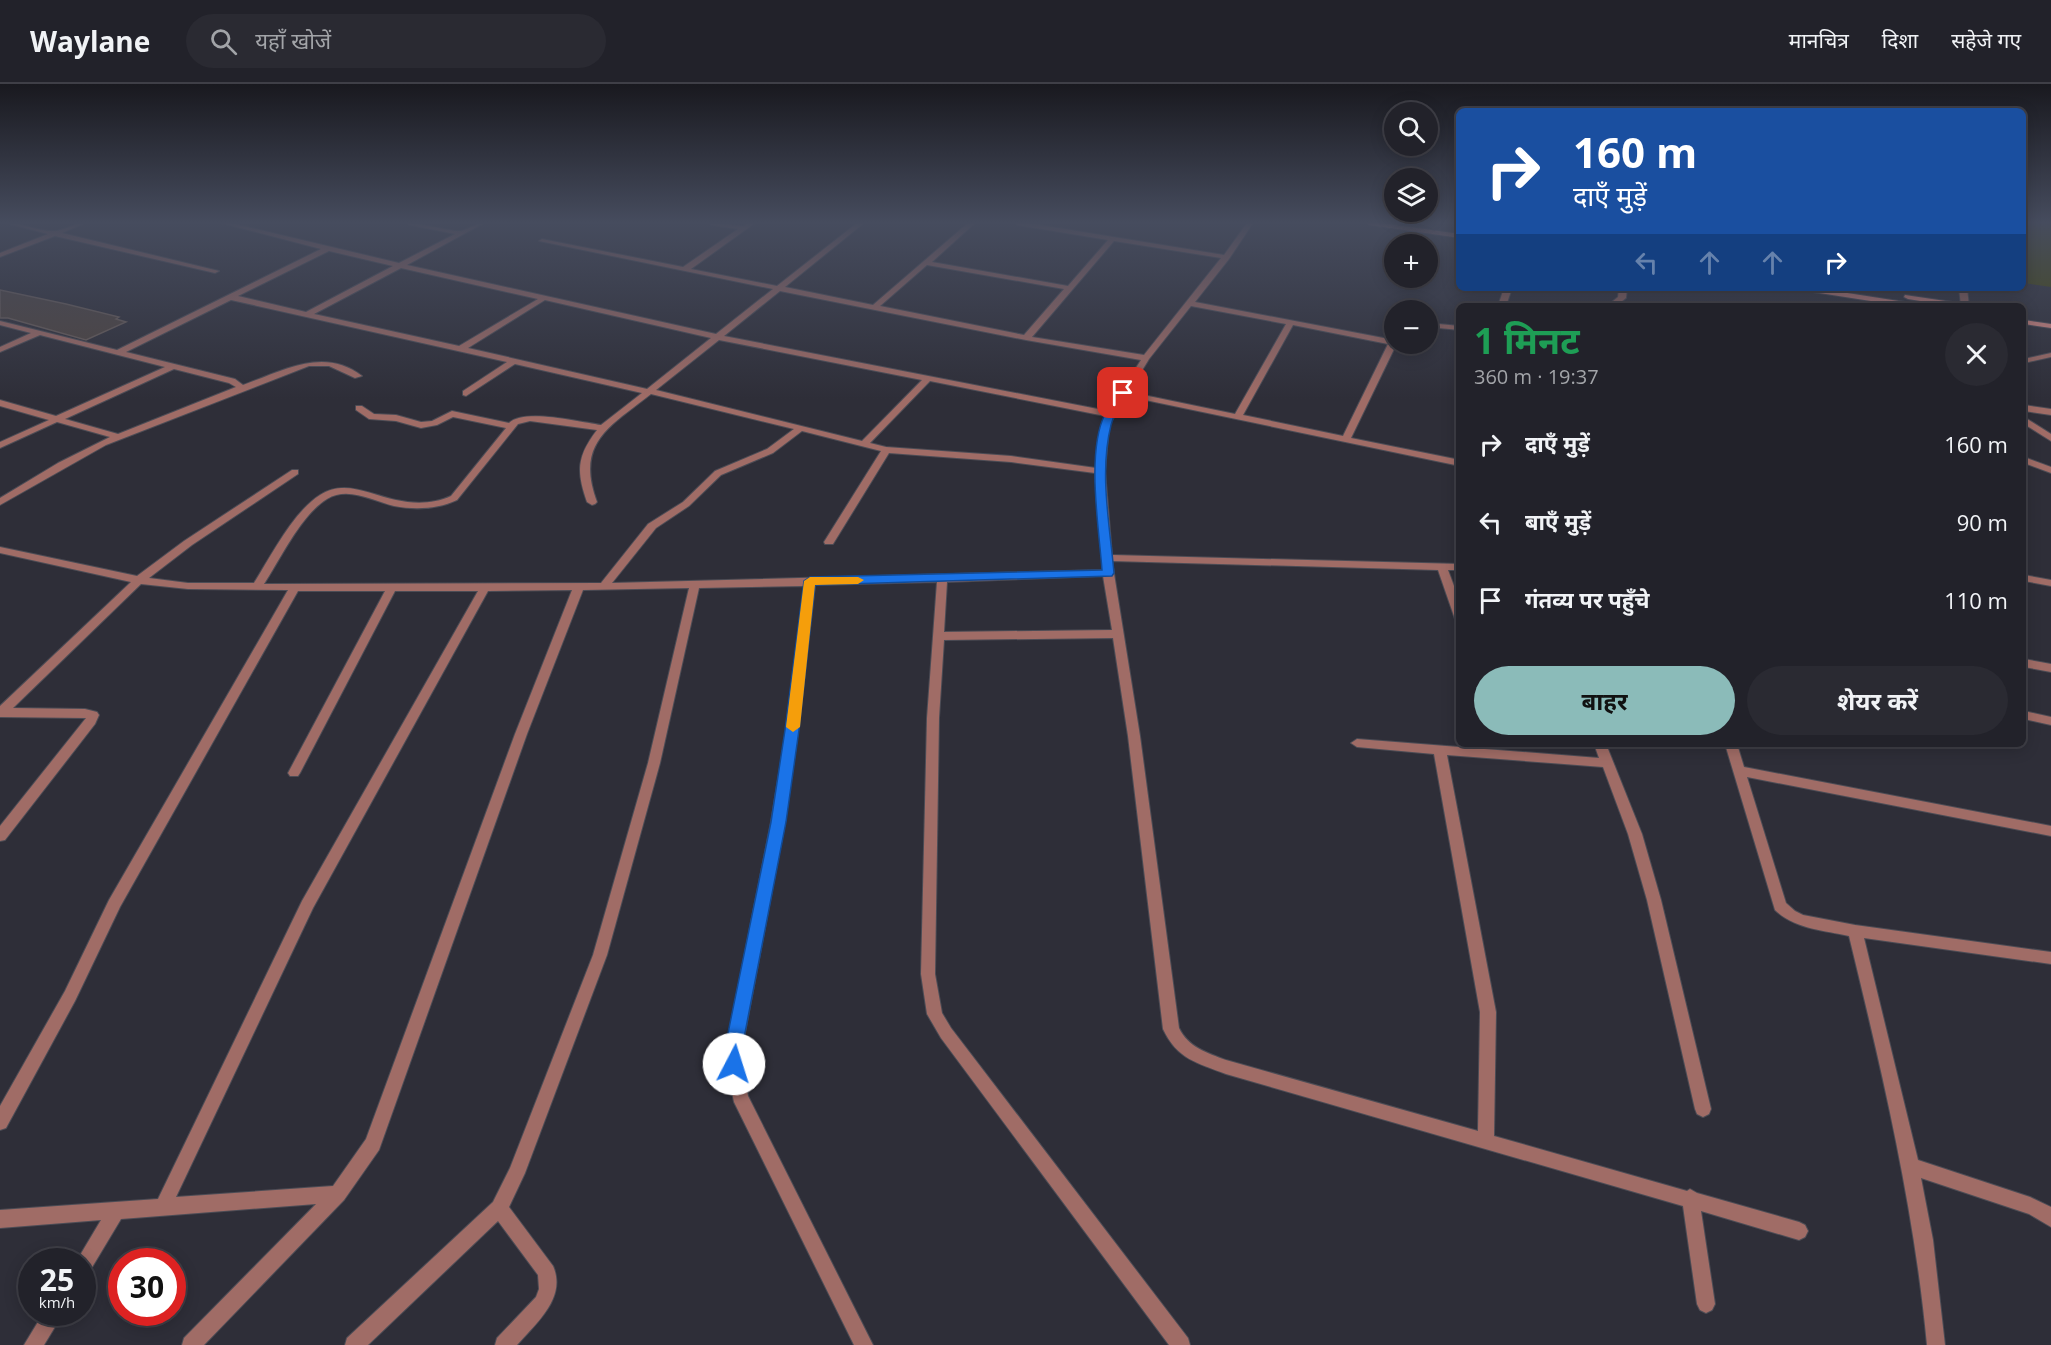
<!DOCTYPE html>
<html lang="hi">
<head>
<meta charset="utf-8">
<style>
  body { margin:0; font-family:"Open Sans","Noto Sans Devanagari",sans-serif; background:#2a2a32; color:#f1f3f6; height:100vh; display:flex; flex-direction:column; font-size:22px; white-space:nowrap }
  * { box-sizing:border-box; margin:0 }
  p { font-size:20px; color:#a2a4a8 }
  .icon { flex:none; width:33px; height:33px; fill:none; stroke:currentColor; stroke-width:2; stroke-linecap:round; stroke-linejoin:round }
  .map { position:relative; flex:1; overflow:hidden }
  .drawer { position:absolute; left:1456px; top:219px; width:570px; height:444px; display:flex; flex-direction:column; background:#22222a; border-radius:9px; box-shadow:0 3px 15px #0003,0 0 0 2px #3f3f47 }
  .drawer>* { flex:none }
  .banner { position:absolute; left:1456px; top:24px; width:570px; height:183px; border-radius:9px; box-shadow:0 3px 15px #0003,0 0 0 2px #3f3f47; background:#1a4fa0; color:#fff; overflow:hidden }
  .tools { position:absolute; left:1384px; top:18px; display:grid; gap:12px }
  .tools a { display:grid; place-items:center; width:54px; height:54px; border-radius:50%; background:#22222a; box-shadow:0 3px 15px #0003,0 0 0 2px #3f3f47; font-size:30px }
  .speed { position:absolute; left:18px; top:1164px; display:flex; gap:12px; font-size:30px; font-weight:700; text-align:center }
  .speed>* { display:grid; place-content:center; width:78px; height:78px; border-radius:50%; background:#22222a; box-shadow:0 3px 15px #0003,0 0 0 2px #3f3f47; line-height:1 }
  .speed small { font-size:15px; font-weight:400 }
  .speed .limit { border:9px solid #d22; background:#fff; color:#111 }
  .pin { position:absolute; display:grid; place-items:center; width:51px; height:51px; color:#fff; margin:-26px; border-radius:12px; box-shadow:0 3px 9px #0006 }
  .me { position:absolute; width:66px; margin:-33px; rotate:5deg; stroke-linejoin:round; filter:drop-shadow(0 0 4px #0008) }
  .turn { display:flex; align-items:center; gap:21px; height:126px; padding:0 18px; font-size:27px }
  .turn .icon { width:78px; height:78px; stroke-width:2.5 }
  .turn b { display:block; font-size:42px; line-height:51px }
  .lanes { display:flex; align-items:center; height:57px; padding:0 18px; background:#0003; justify-content:center; gap:30px; direction:ltr }
  .lanes .off { opacity:.35 }
  .round { display:grid; place-items:center; flex:none; width:63px; height:63px; border-radius:32px; background:#2a2a32 }
  .overview { display:flex; align-items:center; justify-content:space-between; height:102px; padding:0 18px }
  h1 { font-size:36px; font-weight:700; line-height:45px; color:#1e9e55 }
  .primary-button { display:flex; gap:12px; margin-top:auto; padding:12px 18px }
  .primary-button a { flex:1; height:69px; border-radius:36px; background:#8bbbb9; color:#111; font-size:24px; font-weight:700; line-height:69px; text-align:center }
  .primary-button a+a { background:#2a2a32; color:#f1f3f6 }
  ul { padding:0; list-style:none }
  li { display:flex; align-items:center; gap:18px; height:78px; padding:0 18px }
  li div { flex:1 }
  li b { display:block; font-size:22px }
  li em { font-style:normal }
  header { display:flex; align-items:center; gap:36px; box-sizing:border-box; height:84px; padding:0 30px; background:#22222a; border-bottom:2px solid #3f3f47 }
  header strong { font-size:28px }
  nav { display:flex; gap:33px; margin-inline-start:auto; font-size:21px }
  .search { width:420px; height:54px; background:#2a2a32; display:flex; align-items:center; gap:15px; box-sizing:border-box; padding:0 21px; border-radius:33px; color:#a2a4a8; font-size:22px }
  .map>svg:first-child { display:block }
</style>
</head>
<body>
<header>
<strong>Waylane</strong>
<div class="search"><svg class="icon" aria-label="search" viewBox="0 0 24 24"><circle cx="10" cy="10" r="6"/><path d="M15 15l6 6"/></svg>यहाँ खोजें</div>
<nav><a>मानचित्र</a><a>दिशा</a><a>सहेजे गए</a></nav>
</header>
<div class="map">
<svg width="2051" height="1261" viewBox="0 0 2051 1261">
  <rect width="100%" height="100%" fill="#2e2e38"/>
  <!-- green -->
  <polygon fill="#464800" points="2024,139 2051,139 2051,203 2024,199"/>
  <!-- building -->
  <polygon fill="#4d433f" stroke="#695d59" stroke-width="1.5" points="0,206 66,220 119,233 116,235 126,238 86,256 8,234 0,234"/>
  <g fill="none" stroke-linecap="round" stroke-linejoin="round">
    <defs>
      <g id="street">
        <path d="M6 139C22 139 37 147 53 147 64 147 74 139 85 139L62 149 219 187 215 189 55 152 0 173V169L48 150Z"/>
        <path d="M221 139H231L399 179 455 150 410 141 407 139C421 139 452 148 461 147 470 145 475 139 484 139L407 181 716 250 773 205 539 157 542 155 683 183 738 145 711 141 708 139 743 142 748 139H755L691 185 777 202 857 139H864L785 203 873 221 968 139H975L932 178 1068 202 1108 156 1017 141 1014 139H1028L1224 171 1247 139H1253L1229 175 1195 218 1394 256 1396 261 1351 354 1460 376V382L1126 312 1109 342 1105 387 1112 471 1460 480V486H1448L1460 518V538L1455 535 1438 486 1112 477 1140 652 1179 944C1188 963 1207 969 1226 976L1478 1047 1480 928 1434 670 1357 663 1351 659 1357 655 1599 674 1594 660H1606L1642 750 1661 816 1711 1025 1709 1030 1703 1033 1697 1030 1695 1025 1647 816 1628 750 1603 683 1447 671 1496 928 1494 1052 1687 1107 1690 1105 1697 1109 1799 1138 1805 1141 1808 1147 1805 1153 1799 1156 1701 1127 1715 1220 1712 1226 1706 1229 1700 1226 1697 1220 1683 1122 1226 990C1197 979 1177 975 1163 945L1128 652 1113 554 944 556 939 634 935 890 942 929 951 944 1188 1254 1190 1261H1169L941 954 927 930 921 890 927 634 937 498 815 501 798 647 785 738 744 954 742 980 748 1012 873 1261H854L734 1018 726 980 728 954 771 738 786 647 804 502 699 504 660 679 607 871 525 1089 509 1123 553 1182C567 1214 536 1239 517 1261H495L497 1254 536 1213 539 1205 538 1191 498 1137 368 1261H345L347 1254 493 1118 510 1084 593 871 648 679 689 504 583 506 527 650 379 1066 344 1116 204 1261H182L184 1254 316 1120 121 1135 88 1190 82 1193V1178H76L101 1136 0 1144V1126L158 1115 302 817 478 507H395L300 689 298 692H290L288 689 385 507H298L120 823 75 917 6 1044 0 1046V1022L65 907 109 816 288 506 188 505 141 500 13 624 85 625 97 628 99 631 95 640 5 756 0 757V742L86 634 0 633V622L131 498 0 469V463L137 492 184 457 292 386H298V390L192 461 149 494 188 499H254C271 472 293 428 320 411 345 395 371 411 396 416 414 420 434 420 451 412L506 344 453 333 437 341 421 344 396 337 369 335 356 326V322H362L374 330 396 331 421 338 432 337 452 327 509 339C524 324 580 338 601 341L642 309 515 280 466 312 463 311V307L507 278 231 216 126 268 235 295 243 301C282 287 324 262 362 292L355 294 329 282H309L106 361 0 421V414L58 379 110 353 57 338 0 364V358L49 336 0 322V316L56 332 165 283 40 251 0 268V263L31 249 0 241V237L117 266 321 165ZM1114 157 1221 174 1144 271 1032 253ZM329 167 393 182 306 228 238 212ZM927 181 1064 205 1024 251 880 222ZM401 184 538 215 459 262 314 230ZM780 207 1026 256 1141 276 1108 327 724 252ZM545 216 711 254 647 305 468 264ZM1191 222 1286 240 1235 330 1129 308 1149 275ZM1293 241 1388 260 1343 352 1243 331ZM719 256 922 296 862 357 656 306ZM174 285 229 299 236 303 118 350 65 335ZM930 297 1105 332 1101 342 1096 384 1011 372 886 363 870 359ZM651 310 794 345 767 365 715 387 683 418 648 440 601 499 264 500C281 474 301 431 327 415 348 402 373 417 394 422 415 426 438 425 457 416L518 340 530 337 597 346C577 372 576 387 587 418L592 421 595 420 597 418C575 359 609 343 651 310ZM802 347 881 367 824 458 825 460H833L889 369 1011 378 1095 389 1103 486 612 499 656 444 689 422 721 391 773 369ZM1103 492 1112 546 944 548 947 498ZM572 506 515 650 366 1055 333 1102 176 1113 313 824 488 507Z"/>
        <polygon points="1504,204 1512,204 1506,222 1498,222"/>
        <polygon points="1619,204 1627,204 1626,214 1616,222 1607,222 1618,213"/>
        <polygon points="1959,204 1967,204 1969,222 1961,222"/>
        <polygon points="1428,239 1460,242 1460,246 1428,243"/>
        <polygon points="2051,269 2051,273 2024,279 2024,275"/>
        <polygon points="2024,321 2051,325 2051,331 2024,327"/>
        <polygon points="2024,333 2051,350 2051,357 2024,340"/>
        <polygon points="2024,373 2051,383 2051,389 2024,379"/>
        <polygon points="2024,491 2051,496 2051,502 2024,497"/>
        <polygon points="2024,575 2051,580 2051,588 2024,583"/>
        <polygon points="2024,627 2051,633 2051,641 2024,635"/>
        <path d="M1725 660H1737L1744 683 2051 742V752L1747 693 1786 819 1795 827 1803 831 1855 841 2051 868V880L1864 854 1918 1076 2030 1113 2051 1123V1143L2029 1130 1921 1094 1933 1156 1945 1261H1927C1914 1122 1882 987 1849 852 1823 846 1795 845 1775 826Z"/>
        <polygon points="44,1228 64,1228 44,1261 24,1261"/>
      </g>
      <g id="secondary">
        <polygon points="1366,139 1381,139 1460,150 1460,154 1369,141"/>
        <polygon points="1796,204 1815,204 1918,220 1922,222 1903,222 1800,206"/>
        <polygon points="1905,211 1966,220 1970,222 1951,222 1908,215 1904,213"/>
        <polygon points="2024,236 2051,240 2051,244 2024,240"/>
      </g>
    </defs>
    <!-- street casing -->
    <use href="#street" stroke="#4c4c55" stroke-width="2"/>
    <!-- secondary casing -->
    <use href="#secondary" stroke="#4c4c55" stroke-width="2"/>
    <!-- street -->
    <use href="#street" fill="#a06c66" fill-rule="evenodd"/>
    <!-- secondary -->
    <use href="#secondary" fill="#df8c84" fill-rule="evenodd"/>
  </g>
  <!-- sky -->
  <linearGradient id="sky" x2="0" y2="1"><stop stop-color="#19191f"/><stop offset="0.44" stop-color="#464c5e"/><stop offset="1" stop-color="#464c5e" stop-opacity="0"/></linearGradient>
  <rect width="2051" height="315" fill="url(#sky)"/>
  <!-- route -->
  <path fill="#1a73e8" stroke="#114b97" stroke-width="1.5" d="M1119 306 1128 309C1121 319 1114 329 1111 341 1099 389 1110 442 1114 489L1112 492 815 501 799 646 786 738 744 954 743 980 740 986 734 989 728 986 725 980 727 954 771 738 785 646 804 497 810 493 1102 486C1099 444 1086 368 1105 330 1108 322 1114 314 1119 306Z"/>
  <!-- slow -->
  <polygon fill="#f59e0b" points="810,493 858,493 864,496 858,500 815,501 800,643 793,648 786,643 804,497"/>
</svg>
<div class="tools">
<a><svg class="icon" aria-label="search" viewBox="0 0 24 24"><circle cx="10" cy="10" r="6"/><path d="M15 15l6 6"/></svg></a>
<a><svg class="icon" aria-label="layers" viewBox="0 0 24 24"><path d="M12 4l9 5-9 5-9-5zM3 14l9 5 9-5"/></svg></a>
<a>+</a>
<a>−</a>
</div>
<div class="speed"><div>25<small>km/h</small></div><div class="limit">30</div></div>
<div class="pin" style="left:1123px;top:309px;background:#d93025"><svg class="icon" aria-label="arrive" viewBox="0 0 24 24"><path d="M6 21V4h12l-3 4 3 4H6"/></svg></div>
<svg class="me" style="left:734px;top:980px" viewBox="-20 -20 40 40"><circle r="19" fill="#fff"/><path d="M0-13L10 11 0 6-10 11z" fill="#1a73e8"/></svg>
<div class="banner">
<div class="turn"><svg class="icon" aria-label="right" viewBox="0 0 24 24"><path d="M7 20v-9h11M14 6l5 5-5 5"/></svg><div><b>160 m</b>दाएँ मुड़ें</div></div>
<div class="lanes"><svg class="icon off" aria-label="left" viewBox="0 0 24 24"><path d="M17 20v-9H6M10 6l-5 5 5 5"/></svg><svg class="icon off" aria-label="ahead" viewBox="0 0 24 24"><path d="M12 20V5M6 11l6-6 6 6"/></svg><svg class="icon off" aria-label="ahead" viewBox="0 0 24 24"><path d="M12 20V5M6 11l6-6 6 6"/></svg><svg class="icon" aria-label="right" viewBox="0 0 24 24"><path d="M7 20v-9h11M14 6l5 5-5 5"/></svg></div>
</div>
<section class="drawer">
<div class="overview"><div><h1>1 मिनट</h1><p>360 m · 19:37</p></div><a class="round"><svg class="icon" aria-label="close" viewBox="0 0 24 24"><path d="M6 6l12 12M18 6L6 18"/></svg></a></div>
<ul>
<li><svg class="icon" aria-label="right" viewBox="0 0 24 24"><path d="M7 20v-9h11M14 6l5 5-5 5"/></svg><div><b>दाएँ मुड़ें</b></div><em>160 m</em></li>
<li><svg class="icon" aria-label="left" viewBox="0 0 24 24"><path d="M17 20v-9H6M10 6l-5 5 5 5"/></svg><div><b>बाएँ मुड़ें</b></div><em>90 m</em></li>
<li><svg class="icon" aria-label="arrive" viewBox="0 0 24 24"><path d="M6 21V4h12l-3 4 3 4H6"/></svg><div><b>गंतव्य पर पहुँचे</b></div><em>110 m</em></li>
</ul>
<div class="primary-button"><a>बाहर</a><a>शेयर करें</a></div>
</section>
</div>
</body>
</html>
